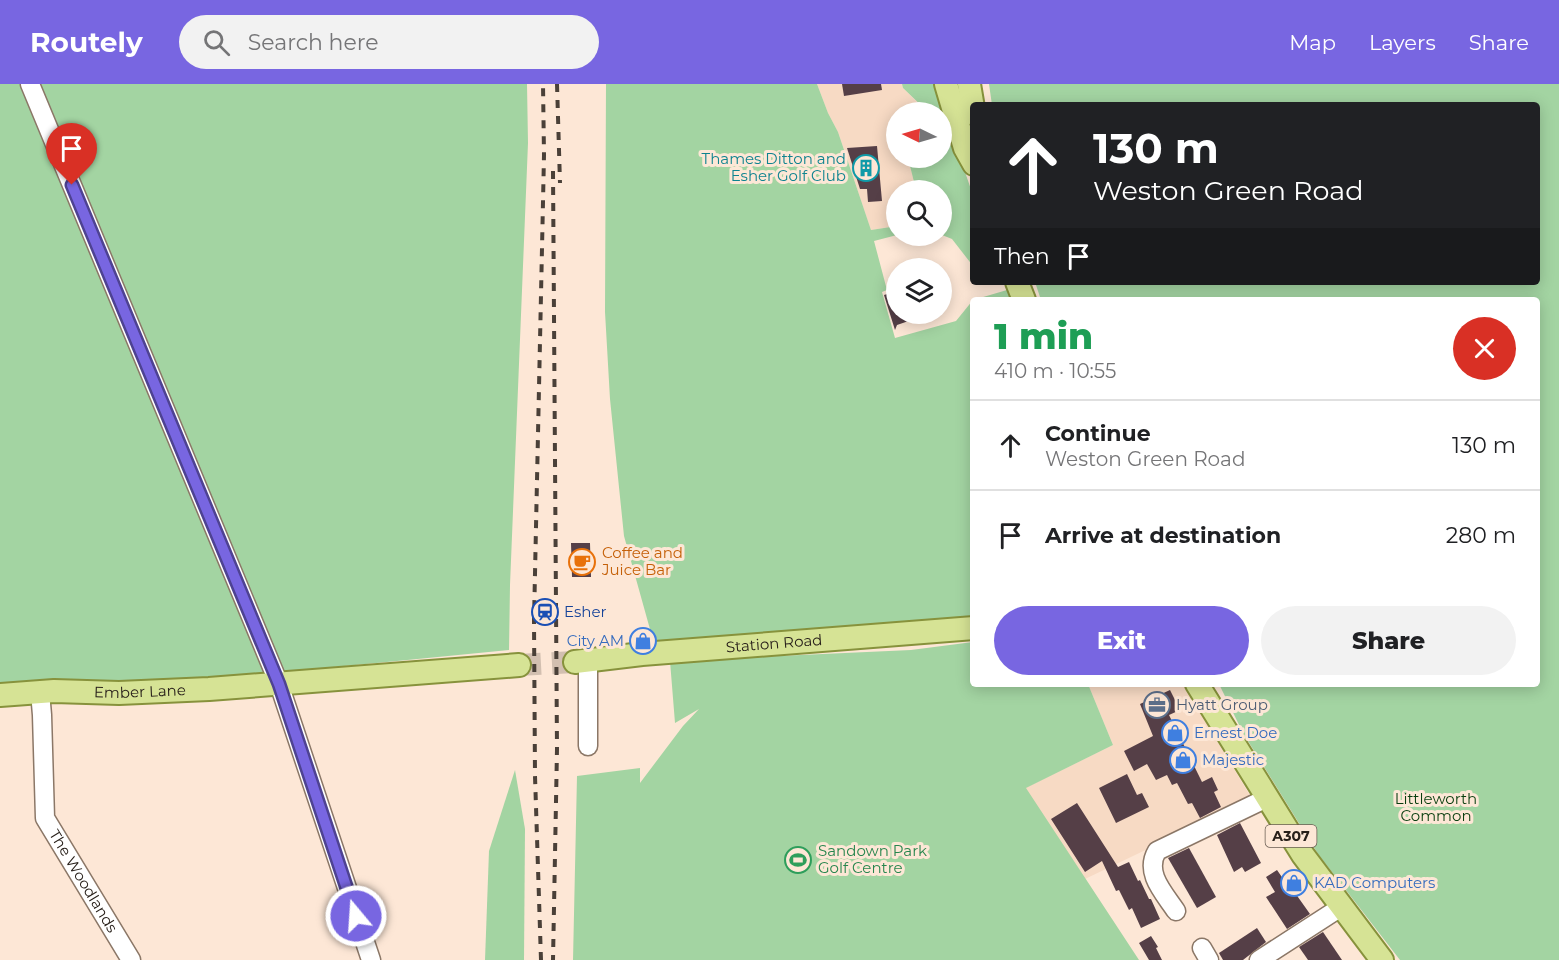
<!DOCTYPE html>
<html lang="en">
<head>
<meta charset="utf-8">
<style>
  body { margin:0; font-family:Montserrat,sans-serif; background:#f2f2f2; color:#202124; height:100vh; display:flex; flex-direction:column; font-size:22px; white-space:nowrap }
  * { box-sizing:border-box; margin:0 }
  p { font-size:20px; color:#757577 }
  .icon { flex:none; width:33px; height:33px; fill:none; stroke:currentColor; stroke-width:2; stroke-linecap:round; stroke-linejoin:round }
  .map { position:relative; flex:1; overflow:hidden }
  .sheet { position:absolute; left:970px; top:213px; width:570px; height:390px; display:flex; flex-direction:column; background:#fff; border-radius:6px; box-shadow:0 3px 15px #0003 }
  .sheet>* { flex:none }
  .guide { position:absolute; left:970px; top:18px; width:570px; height:183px; border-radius:6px; box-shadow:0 3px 15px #0003; background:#202124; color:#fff; overflow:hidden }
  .needle { width:39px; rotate:275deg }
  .tools { position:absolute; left:886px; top:18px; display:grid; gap:12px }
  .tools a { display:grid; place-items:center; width:66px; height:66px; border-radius:50%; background:#fff; box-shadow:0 3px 15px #0003; font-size:30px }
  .pin { position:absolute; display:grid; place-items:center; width:51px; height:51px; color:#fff; margin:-62px -26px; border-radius:50% 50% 50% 0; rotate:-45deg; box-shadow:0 0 6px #0007 }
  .pin .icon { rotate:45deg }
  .me { position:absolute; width:66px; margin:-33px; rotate:342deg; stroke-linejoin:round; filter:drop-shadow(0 0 4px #0008) }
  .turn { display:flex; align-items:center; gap:21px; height:126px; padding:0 24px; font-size:27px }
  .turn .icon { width:78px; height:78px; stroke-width:2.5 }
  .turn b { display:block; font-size:42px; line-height:51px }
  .then { display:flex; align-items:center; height:57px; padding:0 24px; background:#0003; gap:12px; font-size:22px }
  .round { display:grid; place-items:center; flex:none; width:63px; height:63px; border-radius:32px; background:#f2f2f2 }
  .summary { display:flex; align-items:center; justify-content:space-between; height:102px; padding:0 24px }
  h1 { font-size:36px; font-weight:800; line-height:45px; color:#1e9e55 }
  .primary-button { display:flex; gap:12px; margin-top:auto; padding:12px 24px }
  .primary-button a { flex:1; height:69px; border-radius:36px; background:#7866e1; color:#fff; font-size:24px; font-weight:800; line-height:69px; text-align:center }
  .primary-button a+a { background:#f2f2f2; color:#202124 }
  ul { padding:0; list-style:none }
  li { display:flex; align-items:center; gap:18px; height:90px; padding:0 24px; border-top:2px solid #e0e0e0 }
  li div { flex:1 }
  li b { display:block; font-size:22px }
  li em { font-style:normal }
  header { display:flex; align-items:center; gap:36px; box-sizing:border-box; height:84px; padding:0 30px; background:#7866e1; color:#fff }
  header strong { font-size:28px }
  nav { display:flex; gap:33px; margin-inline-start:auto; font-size:21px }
  .search { width:420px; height:54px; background:#f2f2f2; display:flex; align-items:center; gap:15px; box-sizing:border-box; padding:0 21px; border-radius:33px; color:#757577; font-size:22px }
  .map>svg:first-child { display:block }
</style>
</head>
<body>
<header>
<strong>Routely</strong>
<div class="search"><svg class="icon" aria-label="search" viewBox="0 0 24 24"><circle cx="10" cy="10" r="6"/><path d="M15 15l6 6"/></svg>Search here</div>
<nav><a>Map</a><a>Layers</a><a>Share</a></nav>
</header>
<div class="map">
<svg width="1559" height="876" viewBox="0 0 1559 876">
  <rect width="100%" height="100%" fill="#fde7d6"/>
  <!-- built -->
  <g fill="#f7dac4">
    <polygon points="817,0 902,0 903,4 927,28 897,28 897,74 908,74 916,106 897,106 897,142 871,146 838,48 828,29"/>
    <polygon points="1088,600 1183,600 1252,715 1085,795 1025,704 1113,661"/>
  </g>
  <!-- green -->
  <g fill="#a3d4a2">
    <path d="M0 0H527L528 59 510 501 509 566C340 582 170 602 0 603Z"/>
    <polygon points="606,0 817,0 828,29 838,48 871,146 897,142 897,151 874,157 887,206 882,208 895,254 956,237 973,216 1007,206 1011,216 974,216 973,532 669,558 653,556 624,452 610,315 605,228"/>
    <polygon points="902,0 936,0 948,47 942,41 942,28 928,28 903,4"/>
    <polygon points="989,0 1559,0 1559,876 1400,876 1318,770 1243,649 1219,600 1538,600 1538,216 1041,216 1035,198 1538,198 1538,21 992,21"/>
    <polygon points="942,54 958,68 973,111 973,182 952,155 942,151 942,106 916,106 908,74 942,74"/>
    <polygon points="973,558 974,600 1088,600 1113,661 1026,704 1139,876 573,876 577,692 640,684 640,699 683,642 699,625 675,639 670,577 911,566"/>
    <polygon points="515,686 525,745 524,876 485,876 489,767"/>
  </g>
  <!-- building -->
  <g fill="#553f47">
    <polygon points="842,0 881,0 882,6 844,12"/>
    <polygon points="877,62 882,117 868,118 867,105 860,105 847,64"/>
    <polygon points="897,207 897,230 926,230 926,231 897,241 895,246 884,211"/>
    <polygon points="571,459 590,459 591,493 572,493"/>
    <polygon points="1170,606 1180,626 1169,631 1202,698 1212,693 1218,706 1214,708 1221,723 1200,734 1192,719 1188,720 1177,699 1172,701 1167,691 1156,696 1147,680 1134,687 1124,667 1153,652 1140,620"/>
    <polygon points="1127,690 1137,711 1142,709 1149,723 1116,739 1099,704"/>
    <polygon points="1077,719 1118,783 1129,778 1138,797 1140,796 1149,815 1151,815 1160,835 1141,844 1132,824 1129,826 1119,806 1116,807 1102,777 1085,788 1051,735"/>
    <polygon points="1240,739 1261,779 1245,788 1242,783 1234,788 1217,751"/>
    <polygon points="1189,764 1216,813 1197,824 1168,774"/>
    <polygon points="1277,786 1286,799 1296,792 1302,800 1293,806 1310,830 1287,845 1266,813 1275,808 1266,793"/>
    <polygon points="1257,844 1266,858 1243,876 1223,876 1219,869"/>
    <polygon points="1323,848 1342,876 1308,876 1299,863"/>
    <polygon points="1151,852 1158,863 1156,864 1162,876 1149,876 1139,859"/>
  </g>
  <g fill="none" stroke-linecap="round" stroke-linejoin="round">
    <!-- major-tunnel -->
    <polyline stroke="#d2bfb0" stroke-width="22" stroke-dasharray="22 11" stroke-linecap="butt" points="519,581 575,578"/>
    <defs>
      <g id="minor">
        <polyline points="30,0 279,600 371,876"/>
        <path id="s1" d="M40 608 42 631 45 734 131 876"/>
        <polyline points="588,662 588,576"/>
        <path d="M1176 827C1164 809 1144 789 1157 767L1267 714"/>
        <polyline points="1202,864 1209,876"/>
        <polyline points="1259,876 1341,823"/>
      </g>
      <g id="major">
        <polyline points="946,0 965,64 974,80"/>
        <polyline points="969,0 974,30"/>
        <polyline points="1017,198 1024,216"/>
        <path id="s2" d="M575 578 642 570 974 544"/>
        <polyline points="1197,600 1303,771 1382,876"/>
        <path id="s3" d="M0 611 54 607 119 609 209 605 519 581"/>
      </g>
    </defs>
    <!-- minor casing -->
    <use href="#minor" stroke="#8b7767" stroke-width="21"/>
    <!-- major casing -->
    <use href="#major" stroke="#87923c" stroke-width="26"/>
    <!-- minor -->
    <use href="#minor" stroke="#fff" stroke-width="18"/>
    <!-- major -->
    <use href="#major" stroke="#d6e395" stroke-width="22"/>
    <!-- rail -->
    <g stroke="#4a4038" stroke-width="4" stroke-dasharray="8 8" stroke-linecap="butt">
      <polyline points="557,0 560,99"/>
      <polyline points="553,87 557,665 553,876"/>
      <polyline points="541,876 535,692 534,536 544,71 543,0"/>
    </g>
  </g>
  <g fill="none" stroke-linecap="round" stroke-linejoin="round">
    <defs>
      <polyline id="route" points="72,101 279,600 356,832"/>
    </defs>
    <!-- route casing -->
    <use href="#route" stroke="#4e4292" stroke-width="15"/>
    <!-- route -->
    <use href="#route" stroke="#7866e1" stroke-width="10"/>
  </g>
  <!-- icons -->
  <defs>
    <symbol id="building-ring" viewBox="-11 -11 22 22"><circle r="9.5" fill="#fde7d6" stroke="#0f9aa8" stroke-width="1.5"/><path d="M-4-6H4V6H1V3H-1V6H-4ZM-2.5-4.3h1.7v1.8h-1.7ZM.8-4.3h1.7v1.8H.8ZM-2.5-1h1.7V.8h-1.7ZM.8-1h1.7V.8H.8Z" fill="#0f9aa8"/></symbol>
    <symbol id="cafe-ring" viewBox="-11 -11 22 22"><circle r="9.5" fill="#fde7d6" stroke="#e8710a" stroke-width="1.5"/><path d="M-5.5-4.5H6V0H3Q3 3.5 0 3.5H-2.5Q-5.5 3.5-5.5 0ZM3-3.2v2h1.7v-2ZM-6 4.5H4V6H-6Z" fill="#e8710a"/></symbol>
    <symbol id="station-ring" viewBox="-11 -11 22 22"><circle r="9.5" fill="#fde7d6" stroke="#1a4fb4" stroke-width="1.5"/><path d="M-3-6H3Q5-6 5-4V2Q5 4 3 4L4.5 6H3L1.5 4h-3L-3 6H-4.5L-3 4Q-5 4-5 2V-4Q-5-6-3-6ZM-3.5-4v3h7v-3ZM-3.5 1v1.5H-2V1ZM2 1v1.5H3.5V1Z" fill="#1a4fb4"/></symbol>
    <symbol id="shop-ring" viewBox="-11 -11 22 22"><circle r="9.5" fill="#fde7d6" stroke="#3f7fe0" stroke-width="1.5"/><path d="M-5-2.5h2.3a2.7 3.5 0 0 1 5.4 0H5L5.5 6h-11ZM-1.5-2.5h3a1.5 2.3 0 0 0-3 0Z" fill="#3f7fe0"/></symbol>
    <symbol id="office-ring" viewBox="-11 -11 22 22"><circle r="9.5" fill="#fde7d6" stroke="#5c6f8a" stroke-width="1.5"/><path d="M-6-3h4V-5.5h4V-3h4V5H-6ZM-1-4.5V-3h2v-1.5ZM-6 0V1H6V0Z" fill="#5c6f8a"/></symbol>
    <symbol id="stadium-ring" viewBox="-11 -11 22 22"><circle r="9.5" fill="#fde7d6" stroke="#2e9e5b" stroke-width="1.5"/><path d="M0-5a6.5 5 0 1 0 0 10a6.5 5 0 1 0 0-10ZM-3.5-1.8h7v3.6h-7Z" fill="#2e9e5b"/></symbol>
  </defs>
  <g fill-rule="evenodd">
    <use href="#building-ring" x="851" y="69" width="30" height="30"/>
    <use href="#cafe-ring" x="567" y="463" width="30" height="30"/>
    <use href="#station-ring" x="530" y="513" width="30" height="30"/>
    <use href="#shop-ring" x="628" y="542" width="30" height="30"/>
    <use href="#office-ring" x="1142" y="606" width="30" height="30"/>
    <use href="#shop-ring" x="1160" y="634" width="30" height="30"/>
    <use href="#shop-ring" x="1168" y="661" width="30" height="30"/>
    <use href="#stadium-ring" x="783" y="761" width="30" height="30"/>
    <use href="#shop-ring" x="1279" y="784" width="30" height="30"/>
  </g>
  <g text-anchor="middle" stroke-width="6" stroke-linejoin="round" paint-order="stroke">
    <!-- shield labels -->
    <rect fill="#fde7d6" stroke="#685c52" stroke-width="1.5" x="1265.5" y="741" width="51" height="22" rx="4.5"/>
    <g font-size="14" font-weight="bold" fill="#28201a">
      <text x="1291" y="757">A307</text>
    </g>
    <!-- culture labels -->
    <g font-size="15" fill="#0d838f" stroke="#fde7d6" text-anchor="end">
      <text x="846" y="80">Thames Ditton and<tspan x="846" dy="17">Esher Golf Club</tspan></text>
    </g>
    <!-- food labels -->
    <g font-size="15" fill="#c56008" stroke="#fde7d6" text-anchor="start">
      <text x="602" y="474">Coffee and<tspan x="602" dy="17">Juice Bar</tspan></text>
    </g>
    <!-- transit labels -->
    <g font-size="15" fill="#164399" stroke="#fde7d6" text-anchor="start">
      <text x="564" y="533">Esher</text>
    </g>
    <!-- shop labels -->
    <g font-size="15" fill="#366cbe" stroke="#fde7d6" text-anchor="start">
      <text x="624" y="562" text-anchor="end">City AM</text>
      <text x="1194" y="654">Ernest Doe</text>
      <text x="1202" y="681">Majestic</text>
      <text x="1314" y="804">KAD Computers</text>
    </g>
    <!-- street labels -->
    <g font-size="15" fill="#28201a" stroke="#fde7d6">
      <text dy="5" stroke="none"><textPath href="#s2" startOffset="200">Station Road</textPath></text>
      <text dy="5" stroke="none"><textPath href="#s3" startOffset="140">Ember Lane</textPath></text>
      <text dy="5" stroke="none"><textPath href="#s1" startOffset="200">The Woodlands</textPath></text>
    </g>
    <!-- service labels -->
    <g font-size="15" fill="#4e5e75" stroke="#fde7d6" text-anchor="start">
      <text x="1176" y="626">Hyatt Group</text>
    </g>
    <!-- park labels -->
    <g font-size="15" fill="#083e0e" stroke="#fde7d6">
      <text x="1436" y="720">Littleworth<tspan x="1436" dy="17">Common</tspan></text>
    </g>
    <!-- leisure labels -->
    <g font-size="15" fill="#27864d" stroke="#fde7d6" text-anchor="start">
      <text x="818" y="772">Sandown Park<tspan x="818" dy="17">Golf Centre</tspan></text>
    </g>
  </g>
</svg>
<div class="tools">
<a><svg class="needle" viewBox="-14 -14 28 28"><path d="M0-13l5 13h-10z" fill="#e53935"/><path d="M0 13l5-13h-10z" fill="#757577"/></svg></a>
<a><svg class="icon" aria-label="search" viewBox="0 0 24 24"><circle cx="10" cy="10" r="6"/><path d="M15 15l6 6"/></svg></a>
<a><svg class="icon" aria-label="layers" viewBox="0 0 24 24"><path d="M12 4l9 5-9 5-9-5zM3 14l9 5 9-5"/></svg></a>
</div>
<div class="pin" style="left:72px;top:101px;background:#d93025"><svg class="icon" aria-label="arrive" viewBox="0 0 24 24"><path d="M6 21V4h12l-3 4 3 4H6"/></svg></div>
<svg class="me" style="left:356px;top:832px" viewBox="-20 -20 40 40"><circle r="17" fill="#7866e1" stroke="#fff" stroke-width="3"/><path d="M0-11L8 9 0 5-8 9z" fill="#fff"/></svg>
<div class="guide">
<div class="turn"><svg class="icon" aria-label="ahead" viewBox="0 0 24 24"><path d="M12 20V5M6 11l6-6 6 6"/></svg><div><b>130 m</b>Weston Green Road</div></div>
<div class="then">Then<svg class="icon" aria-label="arrive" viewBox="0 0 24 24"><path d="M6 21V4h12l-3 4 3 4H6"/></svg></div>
</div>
<section class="sheet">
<div class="summary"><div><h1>1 min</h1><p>410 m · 10:55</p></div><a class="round" style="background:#d93025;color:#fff"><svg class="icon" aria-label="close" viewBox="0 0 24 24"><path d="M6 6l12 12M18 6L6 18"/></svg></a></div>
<ul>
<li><svg class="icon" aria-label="ahead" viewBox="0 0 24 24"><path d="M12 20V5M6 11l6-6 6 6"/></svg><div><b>Continue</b><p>Weston Green Road</p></div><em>130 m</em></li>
<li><svg class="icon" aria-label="arrive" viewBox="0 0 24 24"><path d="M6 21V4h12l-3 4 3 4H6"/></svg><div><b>Arrive at destination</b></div><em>280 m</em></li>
</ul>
<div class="primary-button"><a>Exit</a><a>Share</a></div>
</section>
</div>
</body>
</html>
